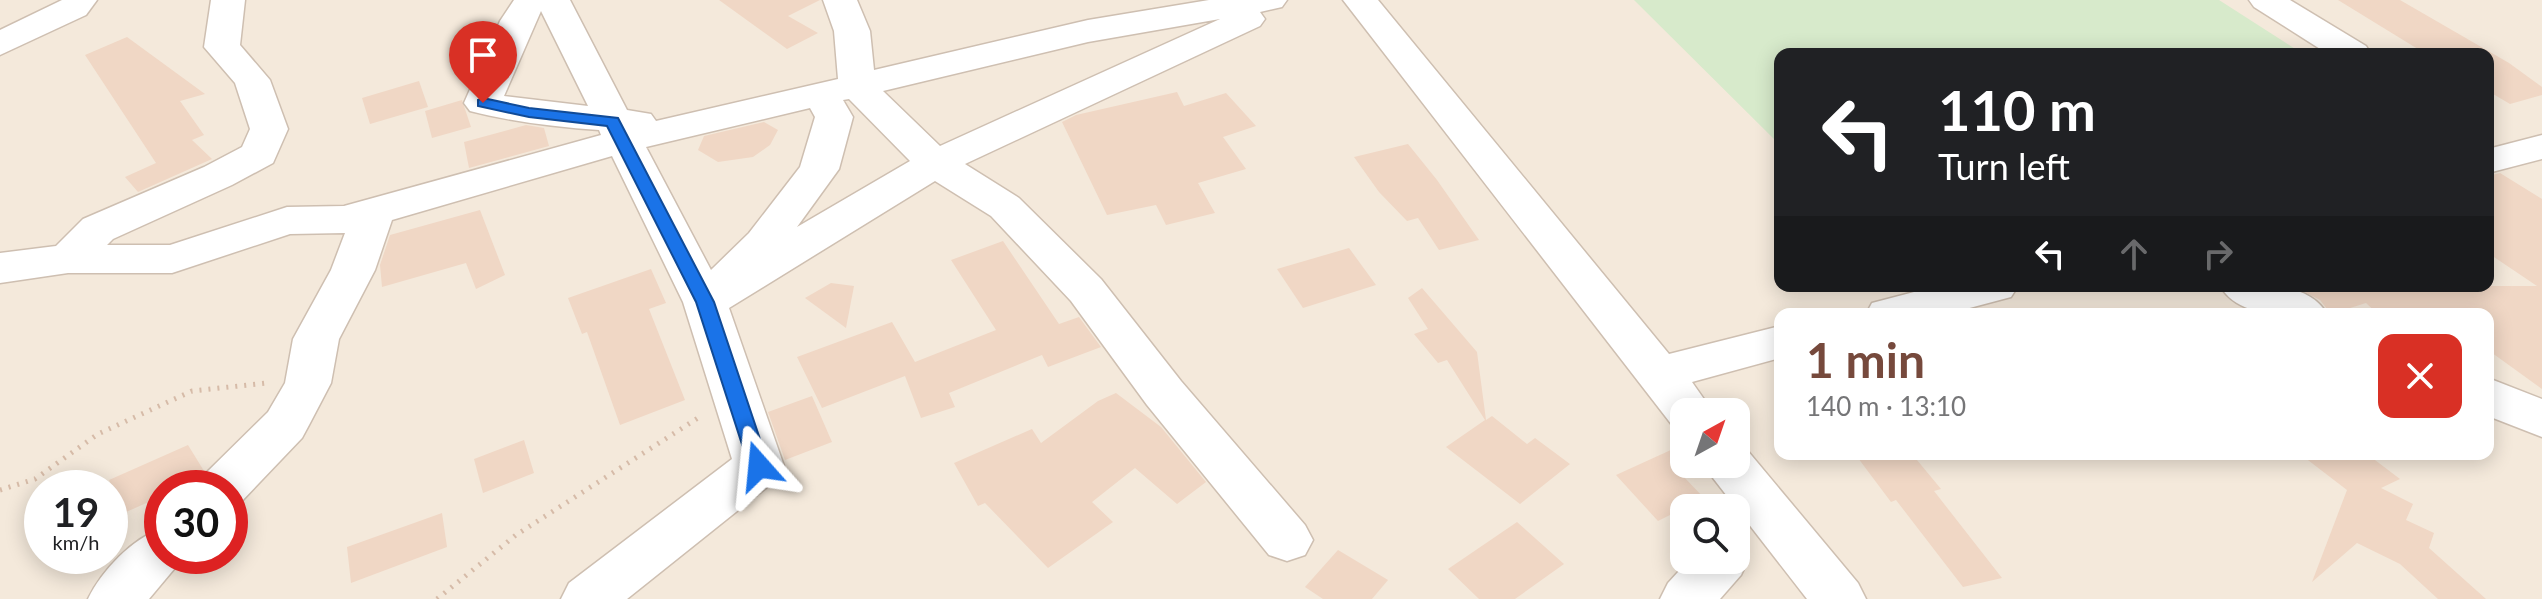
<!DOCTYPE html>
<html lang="en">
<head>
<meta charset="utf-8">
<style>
  body { margin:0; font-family:Lato,sans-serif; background:#f6f6f6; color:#202124; height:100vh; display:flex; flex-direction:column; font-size:30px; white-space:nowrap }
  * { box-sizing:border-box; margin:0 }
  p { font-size:26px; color:#757577 }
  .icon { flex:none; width:44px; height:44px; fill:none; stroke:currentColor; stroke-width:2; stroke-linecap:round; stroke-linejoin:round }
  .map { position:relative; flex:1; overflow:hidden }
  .drawer { position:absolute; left:1774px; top:308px; width:720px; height:152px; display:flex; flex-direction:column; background:#fff; border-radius:16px; box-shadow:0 4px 20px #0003 }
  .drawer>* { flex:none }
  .top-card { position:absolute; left:1774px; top:48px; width:720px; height:244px; border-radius:16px; box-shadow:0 4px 20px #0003; background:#202124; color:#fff; overflow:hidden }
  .needle { width:52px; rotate:40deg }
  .tools { position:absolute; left:1670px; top:398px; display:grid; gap:16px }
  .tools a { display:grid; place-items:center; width:80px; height:80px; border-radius:16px; background:#fff; box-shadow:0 4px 20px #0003; font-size:40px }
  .speed { position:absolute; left:24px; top:470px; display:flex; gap:16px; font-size:40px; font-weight:700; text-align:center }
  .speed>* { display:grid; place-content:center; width:104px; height:104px; border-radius:50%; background:#fff; box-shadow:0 4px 20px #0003; line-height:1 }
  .speed small { font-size:20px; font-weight:400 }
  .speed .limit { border:12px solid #d22; background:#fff; color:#111 }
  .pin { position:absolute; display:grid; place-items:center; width:68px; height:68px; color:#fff; margin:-82px -34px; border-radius:50% 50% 50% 0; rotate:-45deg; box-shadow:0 0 8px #0007 }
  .pin .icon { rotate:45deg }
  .me { position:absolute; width:88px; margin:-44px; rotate:342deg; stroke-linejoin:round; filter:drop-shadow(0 0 6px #0008) }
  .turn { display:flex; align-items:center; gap:28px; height:168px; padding:0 32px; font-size:36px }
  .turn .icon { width:104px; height:104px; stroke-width:2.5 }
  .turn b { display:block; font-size:56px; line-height:68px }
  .lanes { display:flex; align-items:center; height:76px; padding:0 32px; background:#0003; justify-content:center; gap:40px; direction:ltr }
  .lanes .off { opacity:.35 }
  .round { display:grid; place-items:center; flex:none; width:84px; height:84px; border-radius:16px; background:#f6f6f6 }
  .summary { display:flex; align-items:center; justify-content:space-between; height:136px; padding:0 32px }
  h1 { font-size:48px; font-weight:700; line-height:60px; color:#76493c }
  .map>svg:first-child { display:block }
</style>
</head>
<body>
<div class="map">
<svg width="2542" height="599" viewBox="0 0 2542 599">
  <rect width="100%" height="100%" fill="#fcf6ed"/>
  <!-- residential -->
  <path fill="#f4e9db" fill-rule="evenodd" d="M0 0H2542V599H0ZM1780 54H2488V286H1780ZM1780 314H2488V454H1780ZM1684 412H1736V464H1684ZM42 488H110V556H42ZM162 488H230V556H162ZM1684 508H1736V560H1684Z"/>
  <!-- green -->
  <polygon fill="#d7eacb" points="1634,0 2219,0 2303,54 1780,54 1780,145"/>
  <!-- building -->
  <g fill="#f0d7c5">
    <polygon points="719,0 820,0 788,16 818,33 787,49"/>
    <polygon points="2338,0 2400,0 2509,63 2542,87 2542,95 2510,104 2488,91 2488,54 2426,54"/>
    <polygon points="127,37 205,94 180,101 204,135 192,140 212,159 138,192 125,177 156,163 85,55"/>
    <polygon points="419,81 428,107 370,124 362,98"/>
    <polygon points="1177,92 1184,106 1226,93 1256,126 1223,137 1246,169 1198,183 1215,213 1166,225 1156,205 1107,215 1062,122 1076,115"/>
    <polygon points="462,100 471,127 432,138 425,111"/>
    <polygon points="764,122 778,130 770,145 753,157 718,162 698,150 704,136"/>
    <polygon points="526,125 544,128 549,146 469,168 464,142"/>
    <polygon points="1408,144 1437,180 1479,240 1439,250 1418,218 1407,221 1379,192 1354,157"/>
    <polygon points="2500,173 2542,199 2542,389 2488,350 2488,314 2378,314 2366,303 2331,314 2320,300 2293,286 2537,286 2488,253 2488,176"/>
    <polygon points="480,210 505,275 476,289 466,263 382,287 380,265 390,235"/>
    <polygon points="1003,241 1059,324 1079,317 1101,347 1048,367 1042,355 949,393 955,407 921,418 905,376 822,408 797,357 892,322 915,362 996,330 951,260"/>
    <polygon points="1349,248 1376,285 1303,308 1277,269"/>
    <polygon points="651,269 666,303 649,309 685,400 620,425 587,332 582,334 568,298"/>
    <polygon points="831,283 854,286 846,328 805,298"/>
    <polygon points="1422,288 1477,352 1486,420 1492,416 1527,444 1535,438 1570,464 1520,504 1446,447 1485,420 1447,360 1438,363 1414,334 1428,329 1408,298"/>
    <polygon points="1116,393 1161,427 1206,482 1177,504 1135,468 1092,502 1113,522 1048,568 985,503 978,506 954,463 1032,429 1041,443 1098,401"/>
    <polygon points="812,396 832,442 785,460 768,412"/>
    <polygon points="524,440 534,473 483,493 474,459"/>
    <polygon points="1684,444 1684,477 1704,498 1658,521 1616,475"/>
    <polygon points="188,445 204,471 199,479 180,488 162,488 162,496 124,513 109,480"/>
    <polygon points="1855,454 1912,454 1941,489 1934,491 2002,578 1963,587 1896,500 1891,502"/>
    <polygon points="2300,454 2367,454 2400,479 2381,488 2413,504 2406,520 2434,533 2429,548 2486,599 2438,599 2400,564 2357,543 2312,582 2347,490"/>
    <polygon points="442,513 447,547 351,583 347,547"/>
    <polygon points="1517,522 1564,564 1515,599 1479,599 1448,569"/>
    <polygon points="1338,550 1388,580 1372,599 1323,599 1305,587"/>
  </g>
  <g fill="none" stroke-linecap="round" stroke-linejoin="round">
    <defs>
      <g id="minor">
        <polygon points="62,0 97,0 86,15 0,55 0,30"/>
        <path d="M211 0H245L240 45 270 80 288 129 273 163 232 185 113 239 107 245H170L287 207 344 206 601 135 599 130C555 127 513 122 470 111L464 103 500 21 514 0H570L627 110 651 114 656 121 838 79 834 31 823 0H857L870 31 874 70 1088 20 1209 0H1287L1282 7 1260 12 1265 19 1260 26 965 164 1019 198 1101 279 1181 381 1305 525 1313 540 1305 555 1287 561 1269 555 1147 405 1071 301 991 216 935 181 729 308 784 466 776 480 627 599H561L569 583 732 459 683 302 612 156 392 220 375 270 339 339 331 383 309 425 302 438 241 502 230 506V488H198L205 474 268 412 285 383 293 339 331 270 345 233 290 234 172 273H68L0 283V253L56 246 83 219 204 167 242 147 250 129 235 83 204 47ZM541 11 588 106 504 96ZM1220 19 940 146 883 91 1088 42ZM849 99 910 161 797 227 839 169 853 117 843 100ZM810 108 815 117 800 167 749 233 711 270 646 147Z"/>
        <polygon points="1343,0 1378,0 1669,354 1780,326 1780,358 1692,382 1713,412 1684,412 1684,428 1672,425"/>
        <polygon points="2249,0 2290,0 2366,46 2371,54 2328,54 2254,7"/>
        <polygon points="2542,135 2542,159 2488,173 2488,149"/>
        <polygon points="1937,286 2018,286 2011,297 1947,314 1866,314 1872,303"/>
        <path d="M2220 286C2255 286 2307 279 2327 314 2292 314 2241 321 2220 286Z"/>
        <polygon points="2488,378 2542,399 2542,437 2488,416"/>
        <polygon points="1736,447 1747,450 1858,583 1866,599 1807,599 1713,478 1705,464 1736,464"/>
        <path d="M162 528V556H185L149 599H88C102 570 132 539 162 528Z"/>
        <polygon points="1736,543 1741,545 1748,560 1741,575 1720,599 1660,599 1668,583 1689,560 1736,560"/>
      </g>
    </defs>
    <!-- minor casing -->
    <use href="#minor" stroke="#cebfb1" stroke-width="3"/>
    <!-- path -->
    <g stroke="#d6bba8" stroke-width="5" stroke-dasharray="2 7" stroke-linecap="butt">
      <polyline points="0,490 35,479 98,434 192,391 267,383"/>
      <polyline points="437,599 516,535 701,416"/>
    </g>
    <!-- minor -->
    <use href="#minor" fill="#fff" fill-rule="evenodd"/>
  </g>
  <!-- route -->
  <polygon fill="#1a73e8" stroke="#114b97" stroke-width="2" points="483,98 529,108 618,118 714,302 769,466 766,471 752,471 749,466 696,302 607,126 529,117 478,106 478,100"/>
</svg>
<div class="tools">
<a><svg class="needle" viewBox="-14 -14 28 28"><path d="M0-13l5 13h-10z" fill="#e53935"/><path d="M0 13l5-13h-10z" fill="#757577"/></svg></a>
<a><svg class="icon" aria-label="search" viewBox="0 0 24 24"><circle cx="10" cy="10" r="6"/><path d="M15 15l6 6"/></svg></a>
</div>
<div class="speed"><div>19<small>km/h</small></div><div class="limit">30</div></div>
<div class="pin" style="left:483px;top:103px;background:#d93025"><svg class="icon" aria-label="arrive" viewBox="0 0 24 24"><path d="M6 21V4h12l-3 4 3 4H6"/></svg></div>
<svg class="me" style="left:759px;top:466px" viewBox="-20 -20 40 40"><path d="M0-17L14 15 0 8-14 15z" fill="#1a73e8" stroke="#fff" stroke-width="4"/></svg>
<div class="top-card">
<div class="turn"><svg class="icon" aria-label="left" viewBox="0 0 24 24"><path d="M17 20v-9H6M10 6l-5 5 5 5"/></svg><div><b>110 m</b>Turn left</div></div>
<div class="lanes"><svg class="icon" aria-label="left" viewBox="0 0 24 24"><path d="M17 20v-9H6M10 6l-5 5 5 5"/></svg><svg class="icon off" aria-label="ahead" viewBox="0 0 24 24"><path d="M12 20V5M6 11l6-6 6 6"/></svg><svg class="icon off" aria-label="right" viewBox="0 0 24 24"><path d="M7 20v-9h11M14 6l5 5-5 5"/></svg></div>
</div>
<section class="drawer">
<div class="summary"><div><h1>1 min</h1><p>140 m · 13:10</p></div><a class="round" style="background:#d93025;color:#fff"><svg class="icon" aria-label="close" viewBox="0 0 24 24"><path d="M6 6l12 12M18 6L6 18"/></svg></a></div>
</section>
</div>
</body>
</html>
